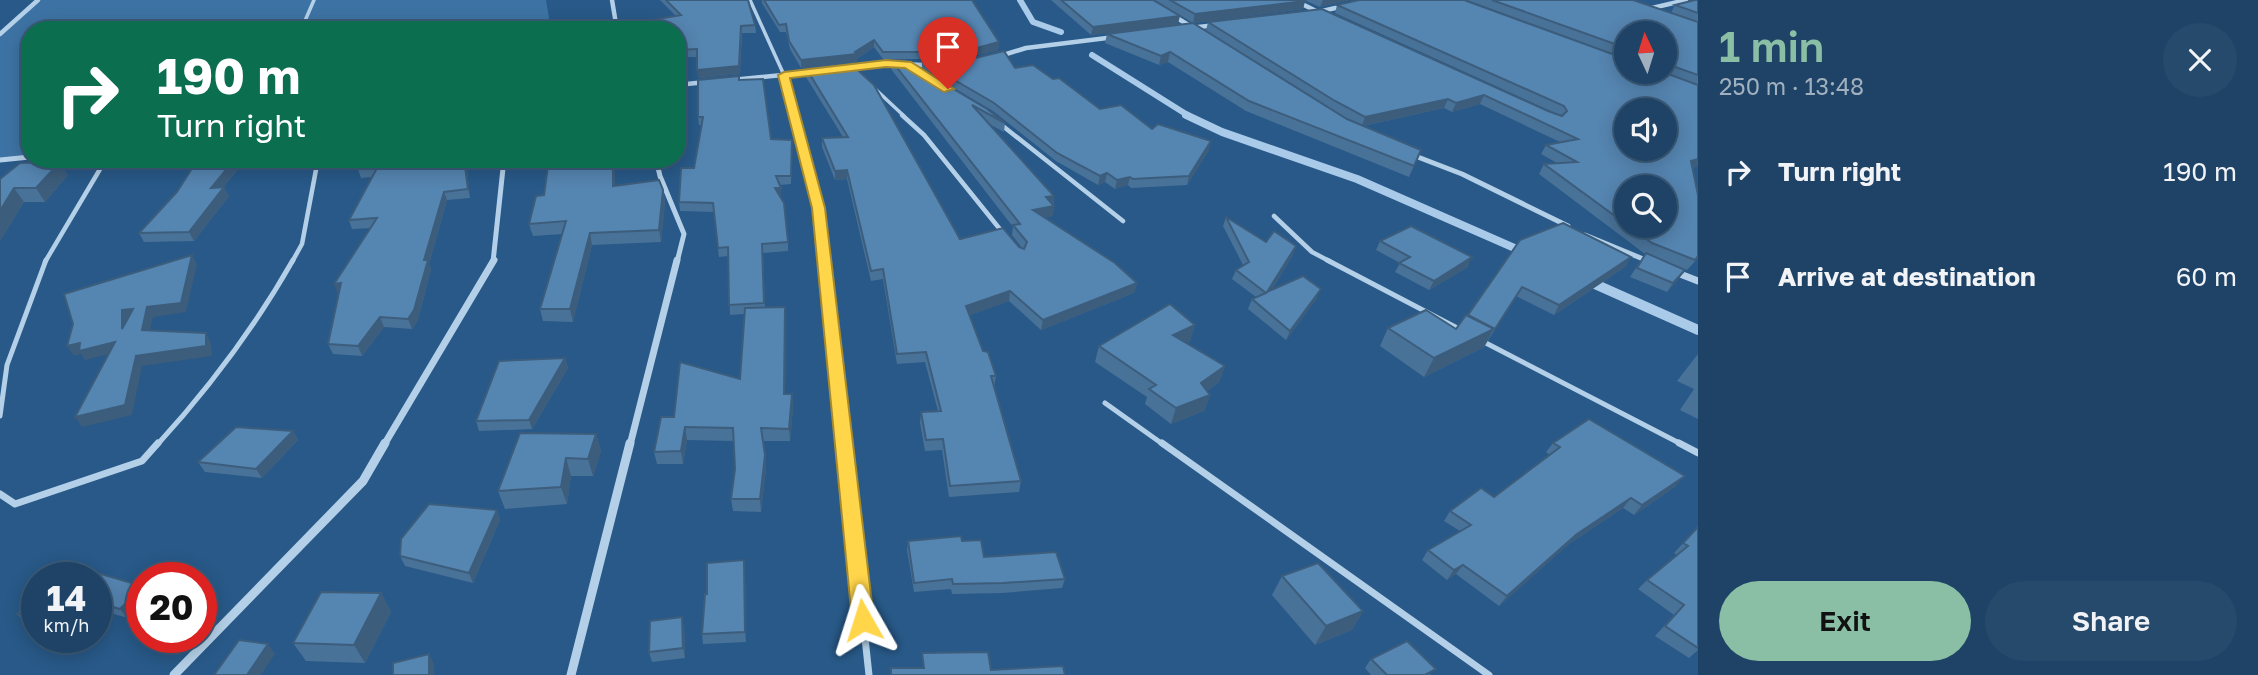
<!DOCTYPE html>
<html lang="en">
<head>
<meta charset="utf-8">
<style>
  body { margin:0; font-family:"Golos Text",sans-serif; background:#264a6c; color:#f1f3f6; height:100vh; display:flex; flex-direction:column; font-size:26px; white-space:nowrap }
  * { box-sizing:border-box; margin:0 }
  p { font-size:23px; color:#a1b0bf }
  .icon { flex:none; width:38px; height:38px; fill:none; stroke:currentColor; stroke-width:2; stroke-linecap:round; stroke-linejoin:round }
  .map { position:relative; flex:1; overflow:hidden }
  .drawer { display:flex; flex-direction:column; background:#1e4366; width:560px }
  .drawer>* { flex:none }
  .top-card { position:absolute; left:21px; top:21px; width:665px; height:147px; border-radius:28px; box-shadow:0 4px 18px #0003,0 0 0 2px #3c5c7a; background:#0b6e4f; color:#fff; overflow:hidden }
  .needle { width:46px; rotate:356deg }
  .buttons { position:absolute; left:1614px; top:21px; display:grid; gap:14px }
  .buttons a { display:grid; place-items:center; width:63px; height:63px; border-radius:50%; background:#1e4366; box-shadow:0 4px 18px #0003,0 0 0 2px #3c5c7a; font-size:35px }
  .speed { position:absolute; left:21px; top:562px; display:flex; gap:14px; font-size:35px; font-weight:700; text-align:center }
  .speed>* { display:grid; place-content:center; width:91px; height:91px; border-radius:50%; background:#1e4366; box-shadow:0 4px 18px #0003,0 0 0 2px #3c5c7a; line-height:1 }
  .speed small { font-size:18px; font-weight:400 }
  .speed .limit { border:10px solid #d22; background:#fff; color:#111 }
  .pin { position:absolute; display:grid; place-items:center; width:60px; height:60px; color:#fff; margin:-72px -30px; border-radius:50% 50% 50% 0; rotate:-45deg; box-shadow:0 0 7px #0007 }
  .pin .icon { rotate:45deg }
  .me { position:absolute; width:77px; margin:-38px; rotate:354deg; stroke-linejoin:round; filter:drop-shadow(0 0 5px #0008) }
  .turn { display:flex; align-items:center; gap:24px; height:147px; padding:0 21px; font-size:32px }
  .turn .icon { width:91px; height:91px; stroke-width:2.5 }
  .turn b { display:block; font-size:49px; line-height:60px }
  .round { display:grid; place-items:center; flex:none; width:74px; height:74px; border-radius:37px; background:#264a6c }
  .overview { display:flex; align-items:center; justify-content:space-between; height:119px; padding:0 21px }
  h1 { font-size:42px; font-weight:600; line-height:52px; color:#8abfa5 }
  .button { display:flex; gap:14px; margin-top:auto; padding:14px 21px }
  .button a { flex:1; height:80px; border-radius:42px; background:#8abfa5; color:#111; font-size:28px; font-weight:600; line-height:80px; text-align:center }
  .button a+a { background:#264a6c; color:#f1f3f6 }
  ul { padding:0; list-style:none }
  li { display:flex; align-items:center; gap:21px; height:105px; padding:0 21px }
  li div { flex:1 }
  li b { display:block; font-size:26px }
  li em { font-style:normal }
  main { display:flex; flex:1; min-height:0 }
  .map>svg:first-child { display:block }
</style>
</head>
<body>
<main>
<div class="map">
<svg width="1698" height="675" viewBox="0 0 1698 675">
  <rect width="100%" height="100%" fill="#285988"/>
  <!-- green -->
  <polygon fill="#3d73a4" points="38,0 546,0 551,30 30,30 30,157 0,160 0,34"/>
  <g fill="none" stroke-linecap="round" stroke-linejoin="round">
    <!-- stream-far2 -->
    <g stroke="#a9cbe9" stroke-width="6">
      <polyline points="1020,0 1033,22 1061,32"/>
      <polyline points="1092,55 1189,116"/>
    </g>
    <!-- stream-far1 -->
    <polyline stroke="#a9cbe9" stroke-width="8" points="1186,115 1222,132 1357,179 1526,253"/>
    <!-- stream -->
    <polyline stroke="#a9cbe9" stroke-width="10" points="1588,281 1698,330"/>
    <!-- service-far3 -->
    <g stroke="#b4d0e8" stroke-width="3.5">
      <polyline points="750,0 784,75 795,116"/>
      <polyline points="301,30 314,0"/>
      <polyline points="872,86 904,116"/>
    </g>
    <!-- service-far2 -->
    <g stroke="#b4d0e8" stroke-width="4.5">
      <polyline points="794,115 819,208 825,262"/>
      <polyline points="902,115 924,135 1003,233"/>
      <polyline points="999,123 1123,221"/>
      <polyline points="1274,216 1312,252 1331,262"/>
      <polyline points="45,262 106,159"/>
      <polyline points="292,262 302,244 318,159"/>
    </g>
    <!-- service-far1 -->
    <g stroke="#b4d0e8" stroke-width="5">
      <polyline points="825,260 844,445"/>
      <polyline points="1327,260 1461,330"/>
      <polyline points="1482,341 1683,445"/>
      <polyline points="1105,403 1164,445"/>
      <polyline points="0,416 7,365 46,260"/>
      <path d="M157 445C209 388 255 327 293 260"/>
    </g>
    <!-- service -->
    <g stroke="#b4d0e8" stroke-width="7">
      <polyline points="844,443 869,675"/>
      <polyline points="1162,443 1489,675"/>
      <polyline points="1679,443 1698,453"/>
      <polyline points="0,494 15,504 142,461 158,443"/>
    </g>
    <!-- minor-far3 -->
    <g stroke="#b4d0e8" stroke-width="4.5">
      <polyline points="612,0 617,30"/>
      <polyline points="1294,0 1322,14"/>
      <polyline points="1648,9 1686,0"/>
      <polyline points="1318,12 1344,6"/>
      <polyline points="1172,15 1195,29"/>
      <polyline points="1190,28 1216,25"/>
      <polyline points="0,34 38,0"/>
      <polyline points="1000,56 1026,48 1115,37"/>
      <polyline points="847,68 886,64 929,65"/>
      <polyline points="732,80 814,72"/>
      <polyline points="677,85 706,82"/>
    </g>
    <!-- minor-far2 -->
    <g stroke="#b4d0e8" stroke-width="5">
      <polyline points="1410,154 1462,174 1568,226"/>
      <polyline points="656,159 660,176 684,234 677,262"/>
      <polyline points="0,160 30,157"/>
      <polyline points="1585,235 1648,261"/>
      <polyline points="493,262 504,159"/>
    </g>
    <!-- minor-far1 -->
    <g stroke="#b4d0e8" stroke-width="7">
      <polyline points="1675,272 1698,281"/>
      <polyline points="384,445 494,260"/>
      <polyline points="630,445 677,260"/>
    </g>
    <!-- minor -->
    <g stroke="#b4d0e8" stroke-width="9">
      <polyline points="174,675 363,481 385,443"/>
      <polyline points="571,675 630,443"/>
    </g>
  </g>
  <!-- wall -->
  <g fill="#497298" fill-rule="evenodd">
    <polygon points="660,0 748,0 755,25 756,33 742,33 740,74 698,78 697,57 677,57 677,30 640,30 639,22 676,16"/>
    <polygon points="762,0 972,0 999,42 998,50 961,59 883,59 874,47 857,59 857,62 801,68 790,49 786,32 780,32 762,3"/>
    <polygon points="1051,0 1153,0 1178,24 1091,35"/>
    <polygon points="1155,0 1303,0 1305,1 1303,9 1193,23"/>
    <polygon points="1304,0 1349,0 1320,7"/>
    <path d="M1467 0H1633L1671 13 1675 5 1698 0V166L1692 168 1698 195V258L1687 270 1654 257 1678 280 1667 292 1630 277 1645 254 1539 174 1544 164 1557 163 1541 154 1546 145 1560 142 1480 104 1452 112 1444 108 1363 126 1421 150 1409 177 1246 111 1168 62 1159 65 1105 43 1107 34 1283 80 1206 31 1208 22 1555 113 1335 13 1337 5 1595 47ZM1626 33H1664V72H1626ZM1626 187 1664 226H1626Z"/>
    <polygon points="891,60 1005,123 1004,132 989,124 1054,196 1053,216 1045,217 1137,283 1134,293 1041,330 1009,301 970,315 983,351 996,376 994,387 1021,481 1019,492 949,497 942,450 925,451 920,423 921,412 938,411 925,362 897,364 883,279 871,281 847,179 835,180 822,147 822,138 843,137 806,77 806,68 960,239 1022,248 1012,235 1013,227 891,69"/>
    <polygon points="922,61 1015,68 1053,79 1100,109 1152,129 1209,150 1187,185 1131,188 1128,185 1115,189 1105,182 1098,185 1056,161 993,111 922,69"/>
    <polygon points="739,80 771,139 792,140 791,184 779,185 781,196 780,197 788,242 788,251 763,253 765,307 786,319 785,394 792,394 793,407 790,441 763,441 766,468 761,512 733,511 731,499 735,469 734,441 687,440 683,464 657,464 654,452 674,417 740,379 744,314 730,315 728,256 719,257 714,212 680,211 679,202 694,168 701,125 699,125 698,117"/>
    <polygon points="198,159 237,159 241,166 223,187 229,196 194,241 144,242 139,233 177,192"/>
    <polygon points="466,159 470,198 447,200 429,264 431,269 418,320 412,329 384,327 362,356 333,354 328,344 338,294 371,228 352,229 349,220 372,177 361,178 358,169"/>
    <polygon points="615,168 615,185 663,190 665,202 661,242 592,245 573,322 543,321 540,309 562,234 533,236 529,224 544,195"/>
    <polygon points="68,175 45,202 24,202 0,241 0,179"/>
    <polygon points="1226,217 1266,242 1293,255 1271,291 1317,298 1286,340 1248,309 1252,299 1256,297 1232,279 1236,270 1243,265 1223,226"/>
    <polygon points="1520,240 1631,257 1625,267 1554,315 1516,296 1484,347 1424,377 1380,346 1388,328 1456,329 1467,315"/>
    <polygon points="1380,241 1468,267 1429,290 1395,272 1400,263 1376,250"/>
    <polygon points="1195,325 1190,341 1186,343 1225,366 1219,382 1207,391 1210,395 1204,411 1171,424 1145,404 1147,397 1095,362 1099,346"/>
    <polygon points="1698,354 1698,419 1680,410 1694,389 1677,381"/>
    <polygon points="565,358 568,368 532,429 479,431 476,421"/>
    <polygon points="293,431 298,440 262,478 205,472 198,462"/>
    <polygon points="596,434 601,451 593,476 571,476 567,504 505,509 498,491"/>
    <polygon points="1553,443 1676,486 1634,515 1623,508 1569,544 1499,606 1456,574 1447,580 1422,560 1428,550 1460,531 1444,521 1450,511 1494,497 1550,455 1546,452"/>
    <polygon points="497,510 500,520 473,583 405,566 400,556"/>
    <polygon points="1698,527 1698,650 1689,658 1655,636 1674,615 1638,589 1647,580 1677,555 1674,553"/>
    <polygon points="908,541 962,541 984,557 1065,579 1062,588 1002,593 952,594 951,589 914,592 907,550"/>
    <polygon points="744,560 745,570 746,642 703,644 702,634 707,594"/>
    <polygon points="1282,576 1363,611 1352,630 1315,645 1272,595"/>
    <polygon points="96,578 142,586 142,605 128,618 96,609"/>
    <polygon points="37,589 37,624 27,624 17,614"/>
    <polygon points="381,593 391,612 365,663 306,661 293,643"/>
    <polygon points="684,627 685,658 652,662 649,652"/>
    <polygon points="1371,659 1432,675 1371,675 1365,668"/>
  </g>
  <!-- shaded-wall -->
  <g fill="#3c5d7c">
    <polygon points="1323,0 1349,0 1320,7"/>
    <polygon points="1305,1 1303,9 1193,23 1195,14"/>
    <polygon points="1180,16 1178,24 1091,35 1093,27"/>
    <polygon points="741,26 740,74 698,78 697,70"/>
    <polygon points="874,40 874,47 857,59 857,62 801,68 801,60 855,52"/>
    <polygon points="999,42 998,50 961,59 962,52"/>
    <polygon points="1170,52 1168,62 1159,65 1161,56"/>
    <polygon points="1484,95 1480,104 1452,112 1456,103"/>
    <polygon points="1448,99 1444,108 1362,126 1365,117"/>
    <polygon points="1211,141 1209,150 1187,185 1189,176"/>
    <polygon points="235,159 237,159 241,166 215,196 211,188"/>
    <polygon points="464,159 466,159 470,198 468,189"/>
    <polygon points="613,159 615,168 615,197 613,186"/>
    <polygon points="1698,159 1698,166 1684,170 1691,161"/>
    <polygon points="60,162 68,175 45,202 36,188"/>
    <polygon points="847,170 847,179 835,180 835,171"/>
    <polygon points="1107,173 1105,182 1098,185 1100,176"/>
    <polygon points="1130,177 1128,185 1115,189 1117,180"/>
    <polygon points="224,187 229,196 194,241 189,232"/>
    <polygon points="14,188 24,202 0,241 0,211"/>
    <polygon points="775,188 781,188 781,196 776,197"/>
    <polygon points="663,190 665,202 661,242 659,230"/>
    <polygon points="444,192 447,200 429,264 431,269 418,320 412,329 408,319"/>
    <polygon points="1054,196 1053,206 1046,197"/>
    <polygon points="1054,206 1053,216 1032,219 1033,210"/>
    <polygon points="590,233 592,245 573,322 570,309"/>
    <polygon points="1296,246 1293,255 1264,302 1267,292"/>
    <polygon points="192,255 197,264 186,312 153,317 148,340 142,330 147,307"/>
    <polygon points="1472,257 1468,267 1429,290 1434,281"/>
    <polygon points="1631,257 1625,267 1554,315 1559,305"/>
    <polygon points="1685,270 1678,280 1667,292 1673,283"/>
    <polygon points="341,283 345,293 338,294 334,284"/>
    <polygon points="1137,283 1134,293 1041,330 1043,320"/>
    <polygon points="1321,289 1317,298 1286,340 1290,331"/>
    <polygon points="1010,291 1009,301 965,317 966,306"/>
    <polygon points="785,307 786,319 785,407 784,394"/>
    <polygon points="133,309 122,329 122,310"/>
    <polygon points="380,317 384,327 362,356 358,346"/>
    <polygon points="1195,325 1190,341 1169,351 1173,335"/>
    <polygon points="1494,329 1484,347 1424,377 1434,358"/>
    <polygon points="206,333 211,343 212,356 142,366 132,415 82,427 75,417 136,356"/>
    <polygon points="115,342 122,351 85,360 81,354 74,356 67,346 80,343"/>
    <polygon points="565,358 568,368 532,429 529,420"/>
    <polygon points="1225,366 1219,382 1195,399 1201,383"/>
    <polygon points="792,394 793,407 790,441 789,429"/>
    <polygon points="1210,395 1204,411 1171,424 1176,408"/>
    <polygon points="685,427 687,440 683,464 681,451"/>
    <polygon points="293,431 298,440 262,478 256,469"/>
    <polygon points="596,434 601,451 593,476 588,459"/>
    <polygon points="765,455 766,468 761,512 760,499"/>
    <polygon points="566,458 571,476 567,504 561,487"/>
    <polygon points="1685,476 1676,486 1634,515 1642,505"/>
    <polygon points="1631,498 1623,508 1569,544 1499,606 1507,596 1577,534"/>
    <polygon points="497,510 500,520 473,583 469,573"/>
    <polygon points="744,560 745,570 746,642 745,632"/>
    <polygon points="1463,565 1456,574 1447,580 1454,570"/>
    <polygon points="142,587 142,605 128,618 120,609"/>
    <polygon points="381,593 391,612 365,663 354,645"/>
    <polygon points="1363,611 1352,630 1315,645 1326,626"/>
    <polygon points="682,617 684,627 685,658 683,648"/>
    <polygon points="268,644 275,654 261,675 247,675"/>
    <polygon points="429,654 434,664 434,675 429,675"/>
  </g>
  <!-- building -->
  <g fill="#5585b1" stroke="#3c5d7c" stroke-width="2" fill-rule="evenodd">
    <polygon points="666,0 748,0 755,25 741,26 739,66 697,70 697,49 677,50 677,30 645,30 639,22 681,15"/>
    <polygon points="764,0 972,0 999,42 962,52 883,52 874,40 855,52 857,54 801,60 789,41 786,24 779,25"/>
    <polygon points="1061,0 1153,0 1180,16 1093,27"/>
    <polygon points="1170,0 1303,0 1305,1 1195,14"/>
    <path d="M1359 0H1464L1626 59V72H1663L1698 85V159L1691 161 1698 195V256L1695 260 1652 243 1628 226H1664V187H1626V224L1544 164 1577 162 1546 145 1578 139 1484 95 1456 103 1448 99 1365 117 1335 101 1208 22 1322 9 1548 111 1562 116 1567 111 1564 106 1337 5ZM1626 110H1664V149H1626Z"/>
    <polygon points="1492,0 1633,0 1698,22 1698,75 1664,63 1664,33 1626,33 1626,48"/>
    <polygon points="1695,0 1698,0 1698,13 1675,5"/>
    <polygon points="1193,23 1347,119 1421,150 1414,166 1249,101 1170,52 1161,56 1107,34"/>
    <polygon points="1004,51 1015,68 1033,65 1053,79 1059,78 1100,109 1121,105 1152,129 1158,124 1211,141 1189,176 1133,179 1130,177 1117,180 1107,173 1100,176 1057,153 994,103 922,61 963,61"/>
    <polygon points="891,60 905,60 987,109 1005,123 972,105 1054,196 1046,197 1054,206 1033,210 1115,263 1137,283 1043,320 1010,291 966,306 983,351 988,352 996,376 991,376 1021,481 950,486 943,439 926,440 921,412 941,411 926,352 897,354 883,269 871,271 847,170 835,171 822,138 848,137 806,68 851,64 874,85 960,239 1003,228 1019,247 1024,249 1027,242 1013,225 1020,224"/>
    <polygon points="739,76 739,80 763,79 771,139 792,140 791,176 776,176 781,188 775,188 784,203 788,242 762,244 764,303 729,305 728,247 718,248 713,203 679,202 681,168 694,168 703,117 698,117 698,80"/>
    <polygon points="198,159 235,159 211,188 224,187 189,232 139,233 177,192"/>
    <polygon points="364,159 464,159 468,189 444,192 424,260 428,260 414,310 408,319 380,317 358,346 328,344 341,283 334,284 377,218 349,220 377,168 358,169"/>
    <polygon points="549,159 613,159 613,186 659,180 663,190 659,230 590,233 570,309 540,309 566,221 529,224 536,196 544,195"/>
    <polygon points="60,162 36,188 14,188 0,211 0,179 20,163"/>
    <polygon points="1226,217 1266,242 1274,231 1296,246 1267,292 1303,276 1321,289 1290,331 1252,299 1266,293 1236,270 1249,262"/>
    <polygon points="1563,223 1631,257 1559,305 1522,287 1495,329 1468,315 1520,240"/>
    <polygon points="1411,226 1472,257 1434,281 1399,263 1410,257 1380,241"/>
    <polygon points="1646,253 1685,270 1673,283 1637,268"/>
    <path d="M192 255 181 303 147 307 142 330 206 333V346L136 356 125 405 75 417 115 342 79 351 80 343 67 346 73 324 64 294ZM133 309 122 329V310Z"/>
    <polygon points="1170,304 1195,325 1173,335 1225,366 1201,383 1210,395 1176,408 1149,389 1156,385 1099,346"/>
    <polygon points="785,307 784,394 792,394 789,429 761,428 765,455 760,499 731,499 735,469 733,428 685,427 681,451 654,452 661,417 674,417 680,362 740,379 745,308"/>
    <polygon points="1426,310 1456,329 1466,315 1494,329 1434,358 1388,328"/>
    <polygon points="565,358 529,420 476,421 499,361"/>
    <polygon points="1589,419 1685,476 1642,505 1631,498 1577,534 1507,596 1463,565 1454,570 1428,550 1471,525 1450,511 1481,488 1494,497 1560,447 1553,443"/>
    <polygon points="236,427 293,431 256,469 198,462"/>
    <polygon points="520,433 596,434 588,459 566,458 561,487 498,491"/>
    <polygon points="429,504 497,510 469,573 400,556 401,539"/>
    <polygon points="1698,527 1698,648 1665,626 1684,605 1647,580 1688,546 1683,543"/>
    <polygon points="961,536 962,541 981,540 984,557 1056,552 1065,579 1003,583 953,584 952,579 914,583 908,541"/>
    <polygon points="744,560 745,632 702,634 705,594 707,594 707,563"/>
    <polygon points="1318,563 1363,611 1326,626 1282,576"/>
    <polygon points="56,564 67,564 142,586 142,587 120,609 96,602 96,578 46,578"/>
    <polygon points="37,589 37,614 17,614"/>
    <polygon points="321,592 381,593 354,645 293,643"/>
    <polygon points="682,617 683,648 649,652 650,621"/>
    <polygon points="239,640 268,644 247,675 214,675"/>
    <polygon points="1407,641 1436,669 1425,675 1387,675 1371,659"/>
    <polygon points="988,652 991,670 1063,666 1065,675 891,675 891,668 924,668 922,653"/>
    <polygon points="429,654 429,675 393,675 393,663"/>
  </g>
  <!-- route -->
  <polygon fill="#ffd54a" stroke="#a68a30" stroke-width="2" points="886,60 911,62 954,89 944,92 905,68 886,67 790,78 825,208 874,620 871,627 863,630 855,627 852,620 812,208 778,75 784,72"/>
</svg>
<div class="buttons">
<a><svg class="needle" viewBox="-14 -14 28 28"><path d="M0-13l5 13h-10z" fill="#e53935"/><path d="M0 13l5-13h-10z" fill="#a1b0bf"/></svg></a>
<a><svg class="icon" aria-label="sound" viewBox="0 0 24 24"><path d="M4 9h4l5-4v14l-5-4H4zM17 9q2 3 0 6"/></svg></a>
<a><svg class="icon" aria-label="search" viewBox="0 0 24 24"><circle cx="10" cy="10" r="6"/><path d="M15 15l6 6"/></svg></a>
</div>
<div class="speed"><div>14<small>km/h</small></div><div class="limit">20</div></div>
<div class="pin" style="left:948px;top:89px;background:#d93025"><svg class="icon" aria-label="arrive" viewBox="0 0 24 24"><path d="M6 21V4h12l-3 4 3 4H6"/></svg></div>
<svg class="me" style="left:863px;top:620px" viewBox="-20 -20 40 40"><path d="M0-17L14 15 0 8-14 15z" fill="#ffd54a" stroke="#fff" stroke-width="4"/></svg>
<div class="top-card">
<div class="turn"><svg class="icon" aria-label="right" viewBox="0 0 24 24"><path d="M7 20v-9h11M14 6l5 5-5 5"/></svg><div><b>190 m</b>Turn right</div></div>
</div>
</div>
<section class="drawer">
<div class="overview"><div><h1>1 min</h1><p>250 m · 13:48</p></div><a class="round"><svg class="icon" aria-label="close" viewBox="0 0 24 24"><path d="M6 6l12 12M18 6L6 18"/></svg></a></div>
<ul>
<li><svg class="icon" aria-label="right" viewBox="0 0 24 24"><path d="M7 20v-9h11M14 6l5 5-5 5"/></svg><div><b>Turn right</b></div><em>190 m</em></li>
<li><svg class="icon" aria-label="arrive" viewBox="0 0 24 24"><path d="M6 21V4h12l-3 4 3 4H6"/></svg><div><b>Arrive at destination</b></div><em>60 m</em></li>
</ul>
<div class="button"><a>Exit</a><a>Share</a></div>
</section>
</main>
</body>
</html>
